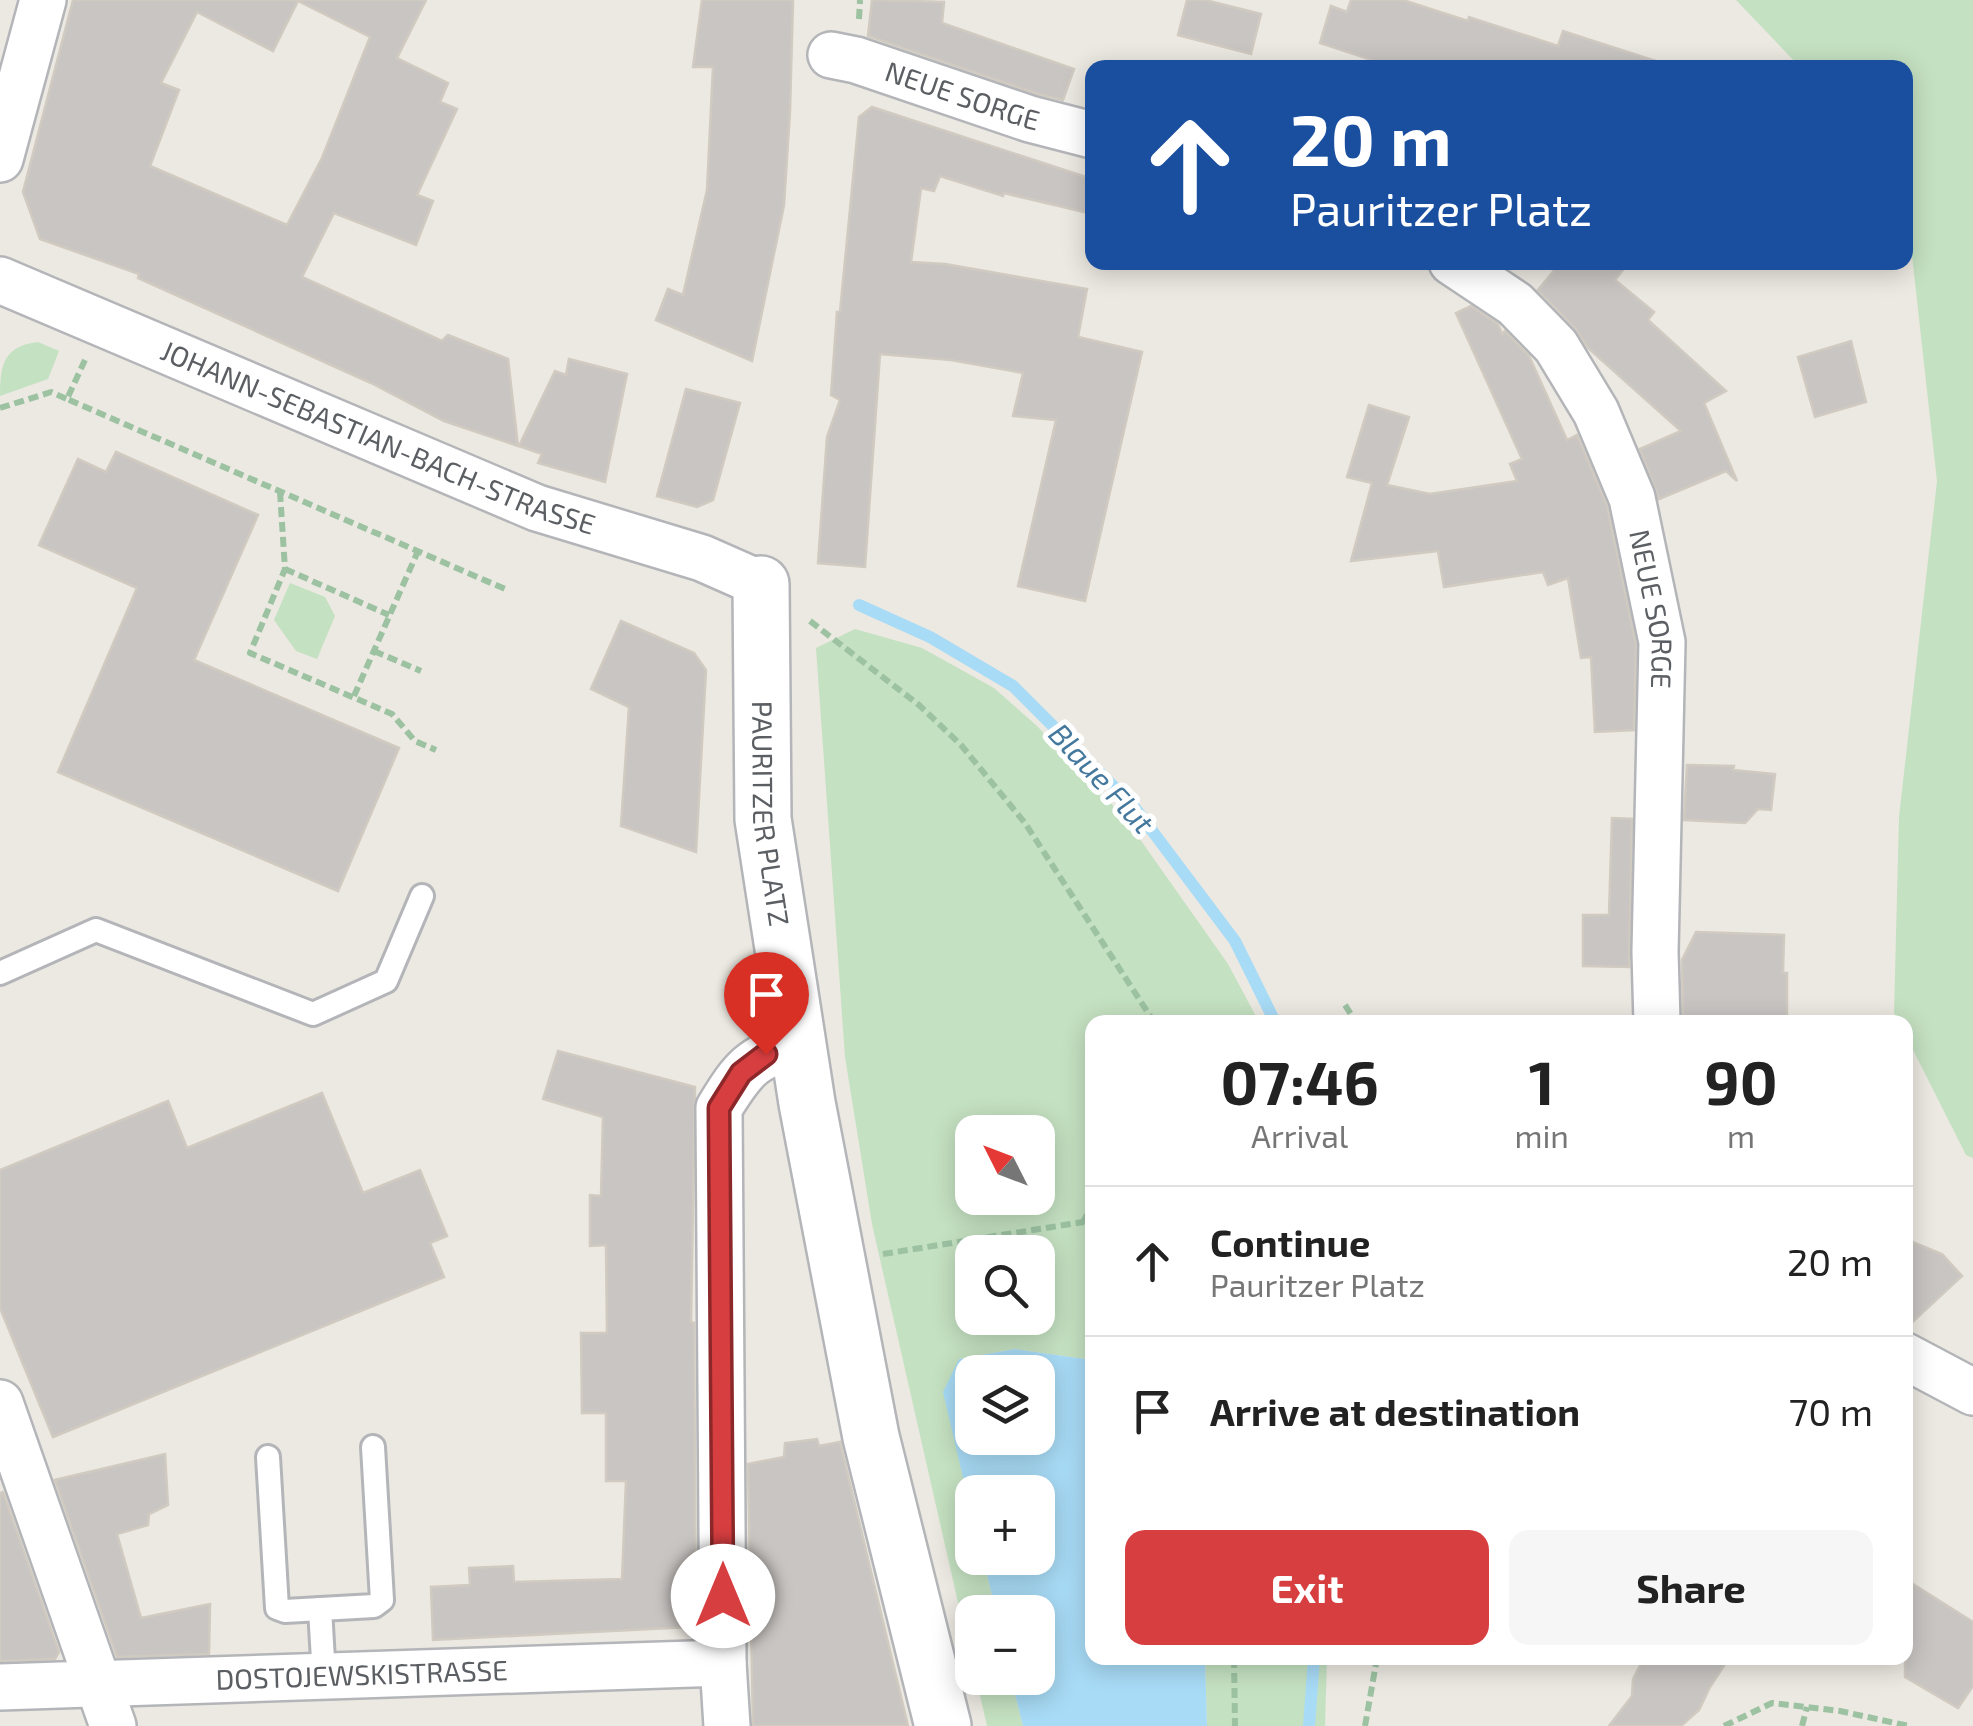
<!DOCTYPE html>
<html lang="en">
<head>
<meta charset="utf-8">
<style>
  body { margin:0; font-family:"Exo 2",sans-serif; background:#f6f6f6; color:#222; height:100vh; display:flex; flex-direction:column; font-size:38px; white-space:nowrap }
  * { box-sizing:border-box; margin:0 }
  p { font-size:32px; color:#767676 }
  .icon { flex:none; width:55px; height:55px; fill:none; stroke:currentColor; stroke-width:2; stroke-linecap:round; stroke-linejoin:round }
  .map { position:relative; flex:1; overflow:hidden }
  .panel { position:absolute; left:1085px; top:1015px; width:828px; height:650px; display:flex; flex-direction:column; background:#fff; border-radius:20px; box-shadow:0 5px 25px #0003 }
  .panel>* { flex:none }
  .banner { position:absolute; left:1085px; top:60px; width:828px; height:210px; border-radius:20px; box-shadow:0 5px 25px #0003; background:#1a4fa0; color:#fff; overflow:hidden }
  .needle { width:65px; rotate:312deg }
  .controls { position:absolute; left:955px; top:1115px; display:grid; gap:20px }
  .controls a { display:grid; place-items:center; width:100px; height:100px; border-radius:20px; background:#fff; box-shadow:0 5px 25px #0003; font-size:50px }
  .pin { position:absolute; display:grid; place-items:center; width:85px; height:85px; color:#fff; margin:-102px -42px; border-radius:50% 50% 50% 0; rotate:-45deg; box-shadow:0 0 10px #0007 }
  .pin .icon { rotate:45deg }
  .me { position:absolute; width:110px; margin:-55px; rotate:0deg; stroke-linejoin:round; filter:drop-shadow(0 0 8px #0008) }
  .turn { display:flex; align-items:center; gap:35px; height:210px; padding:0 40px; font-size:45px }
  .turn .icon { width:130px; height:130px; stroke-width:2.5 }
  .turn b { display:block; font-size:70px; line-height:85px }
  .eta { display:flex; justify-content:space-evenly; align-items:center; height:170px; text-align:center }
  .eta b { font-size:60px; font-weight:700; line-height:70px }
  .action { display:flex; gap:20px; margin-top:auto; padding:20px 40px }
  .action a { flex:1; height:115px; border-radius:20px; background:#d73e40; color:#fff; font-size:40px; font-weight:700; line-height:115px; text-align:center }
  .action a+a { background:#f6f6f6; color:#222 }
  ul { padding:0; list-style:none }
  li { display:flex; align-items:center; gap:30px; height:150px; padding:0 40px; border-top:2px solid #e0e0e0 }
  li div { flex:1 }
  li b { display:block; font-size:38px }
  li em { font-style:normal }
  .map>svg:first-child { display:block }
</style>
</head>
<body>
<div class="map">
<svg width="1973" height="1726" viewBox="0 0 1973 1726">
  <rect width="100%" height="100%" fill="#ece9e2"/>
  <!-- green -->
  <g fill="#c4e1c1" fill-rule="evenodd">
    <polygon points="1736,0 1973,0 1973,1158 1966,1155 1905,1034 1905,1022 1899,1022 1894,1013 1899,817 1937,481 1905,192 1905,68 1800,67"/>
    <path d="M38 342 59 351 48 379 0 396C0 366 3 346 38 342Z"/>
    <polygon points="290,583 325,597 335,616 317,659 296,651 274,620"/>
    <path d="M855 629 922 648 994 688 1036 725 1125 818 1228 964 1259 1022H1092V1360L1015 1349 959 1359 972 1516V1558H983L996 1612H972V1664L872 1224 845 1057 816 648ZM972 1132H1038V1198H972ZM972 1252H1038V1318H972Z"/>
    <polygon points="1205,1658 1327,1658 1325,1726 1207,1726"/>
    <polygon points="976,1678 1011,1678 1023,1726 987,1726"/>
  </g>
  <!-- water -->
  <path fill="#a8dbf6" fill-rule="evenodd" d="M1015 1349 1092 1360V1658H1205L1207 1726H1023L1011 1678H1038V1612H996L983 1558H1038V1492H972V1516L943 1392 959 1359ZM972 1372H1038V1438H972Z"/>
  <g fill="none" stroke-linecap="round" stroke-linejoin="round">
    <!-- stream -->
    <g stroke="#a8dbf6" stroke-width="12">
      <polyline points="859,605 930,637 1013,686 1135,808 1235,941 1275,1022"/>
      <polyline points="1309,1726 1314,1658"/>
    </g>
  </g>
  <!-- building -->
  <g fill="#c9c5c2" stroke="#d0cac1" stroke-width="2.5" fill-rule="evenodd">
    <path d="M73 0H426L397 58 448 83 440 102 457 109 417 195 433 201 416 245 334 213 302 277 442 341 448 335 508 359 518 446 444 421 371 383 138 278 139 274 40 239 23 192ZM298 1 370 37 322 158 287 225 150 166 179 90 161 83 197 12 273 51Z"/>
    <polygon points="702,0 793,0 790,111 784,205 752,361 656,320 668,289 683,295 707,190 713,67 693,67"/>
    <polygon points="872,0 944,2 942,23 1074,69 1063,100 1038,94 868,36"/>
    <polygon points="1187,0 1205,0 1261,14 1251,54 1178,35"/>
    <polygon points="1351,0 1403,0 1468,21 1469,17 1558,46 1563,31 1656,61 1654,68 1369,68 1372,60 1320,43 1331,6 1347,12"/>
    <polygon points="872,107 1092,179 1092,214 1004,193 1003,196 940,176 934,191 921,188 911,262 945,264 1087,289 1078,337 1142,352 1085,601 1018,586 1056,420 1013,416 1023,373 951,360 880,354 865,567 818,563 827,437 840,400 831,395 837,312 840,312 859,117"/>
    <polygon points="1561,262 1629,262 1615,280 1654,312 1648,320 1726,391 1704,403 1737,481 1726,471 1659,499 1640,449 1681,431 1588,348 1575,328 1538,290"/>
    <polygon points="1471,306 1498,324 1502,334 1505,331 1529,356 1567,440 1577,435 1607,506 1636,644 1634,730 1595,732 1591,657 1581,658 1568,578 1548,585 1543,572 1444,587 1438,551 1351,561 1372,483 1347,477 1369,405 1409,417 1387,485 1430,494 1517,481 1510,464 1522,459 1456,313"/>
    <polygon points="1851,341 1866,402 1815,417 1798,357"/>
    <polygon points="569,359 627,374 605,482 538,463 542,454 519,446 555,371 566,375"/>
    <polygon points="686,389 740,403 713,500 697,507 657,496"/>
    <polygon points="116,452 258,515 194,660 399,748 338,891 58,772 137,588 39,545 78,459 106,472"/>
    <polygon points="621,621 694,653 706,670 696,852 621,826 629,707 591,689"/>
    <polygon points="1687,765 1734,766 1733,770 1775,774 1771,810 1758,809 1745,823 1684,820"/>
    <polygon points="1612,818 1632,819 1629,967 1583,966 1583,915 1609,915"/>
    <polygon points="1696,932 1784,935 1783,973 1787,973 1787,1020 1683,1022 1682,960"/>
    <polygon points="558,1051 695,1087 691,1322 694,1323 696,1621 690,1627 433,1640 431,1587 470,1585 469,1568 513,1566 514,1582 622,1579 626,1481 606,1481 606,1413 582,1413 581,1333 607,1333 606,1245 590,1246 590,1195 601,1196 603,1117 543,1099"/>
    <polygon points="322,1093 363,1193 420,1170 447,1236 430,1243 444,1277 53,1437 0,1308 0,1170 168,1101 187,1148"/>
    <polygon points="1905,1239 1942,1254 1962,1276 1905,1329"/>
    <polygon points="817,1439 819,1446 840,1442 908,1726 753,1726 748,1464 784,1457 785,1443"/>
    <polygon points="165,1454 168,1505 149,1514 148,1525 117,1534 141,1618 210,1604 209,1654 117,1657 55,1480"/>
    <polygon points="3,1492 59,1652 55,1659 0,1661 0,1493"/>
    <polygon points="1905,1579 1973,1622 1973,1686 1958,1708 1905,1677"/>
    <polygon points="1644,1658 1729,1658 1710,1687 1699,1710 1681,1726 1609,1726 1632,1696 1633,1679"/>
  </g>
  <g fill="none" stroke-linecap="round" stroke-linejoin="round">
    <defs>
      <g id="service">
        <polyline points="0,973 96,930 313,1014 386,981 422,896"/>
        <polyline points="268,1457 277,1608 285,1611 374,1606 382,1600 373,1447"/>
        <polyline points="320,1609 324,1677"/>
      </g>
      <g id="minor">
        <path id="s1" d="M831 55 856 60 1030 119 1092 135"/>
        <polyline points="0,159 43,0"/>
        <path id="s2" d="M1452 262 1515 304 1556 346 1596 412 1632 498 1662 642 1655 952 1657 1022"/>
        <path id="s3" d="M0 280 537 508 702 558 761 584"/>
        <polyline points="1905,1356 1973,1392"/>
        <polyline points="0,1403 113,1726"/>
        <path id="s4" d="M0 1687 723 1663"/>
        <path d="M727 1726 723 1663 719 1108C744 1067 751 1059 797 1043"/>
      </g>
      <g id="tertiary">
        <path id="s5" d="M761 584 763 819 807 1103 871 1437 943 1726"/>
      </g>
    </defs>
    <!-- service casing -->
    <use href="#service" stroke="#b3b5b8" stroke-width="28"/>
    <!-- minor casing -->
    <use href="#minor" stroke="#b3b5b8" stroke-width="50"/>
    <!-- tertiary casing -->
    <use href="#tertiary" stroke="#b3b5b8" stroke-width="60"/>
    <!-- path -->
    <g stroke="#9cc2a2" stroke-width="6" stroke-dasharray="10 5" stroke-linecap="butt">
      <polyline points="859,19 860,0"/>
      <polyline points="85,360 67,399 505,589"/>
      <polyline points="0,408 51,392 67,399"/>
      <polyline points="280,492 285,569 250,653 392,714 415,741 436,750"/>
      <polyline points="285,569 389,615"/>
      <polyline points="810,621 919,705 961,745 1025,823 1154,1022"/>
      <polyline points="374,651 421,671"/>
      <polyline points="354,696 418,551"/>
      <polyline points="1345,1005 1356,1022"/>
      <polyline points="1083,1222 1092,1206"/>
      <polyline points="883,1254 1083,1222 1092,1228"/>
      <polyline points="1234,1658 1235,1726"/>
      <polyline points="1365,1726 1377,1658"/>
      <polyline points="1724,1726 1772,1703 1840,1711 1909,1726"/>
      <polyline points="1802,1726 1807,1707"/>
    </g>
    <!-- service -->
    <use href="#service" stroke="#fff" stroke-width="22"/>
    <!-- minor -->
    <use href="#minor" stroke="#fff" stroke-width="45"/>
    <!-- tertiary -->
    <use href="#tertiary" stroke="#fff" stroke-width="55"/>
  </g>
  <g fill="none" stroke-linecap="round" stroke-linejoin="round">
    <defs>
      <polyline id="route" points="723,1596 719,1108 741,1073 766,1054"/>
    </defs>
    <!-- route casing -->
    <use href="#route" stroke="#8c282a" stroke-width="25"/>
    <!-- route -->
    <use href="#route" stroke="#d73e40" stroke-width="18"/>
  </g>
  <g text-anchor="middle" stroke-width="10" stroke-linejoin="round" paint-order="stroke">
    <!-- street labels -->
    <g font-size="28" fill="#5b5e62" stroke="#fff">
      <text dy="10" stroke="none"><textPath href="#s1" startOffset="138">NEUE SORGE</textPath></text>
      <text dy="10" stroke="none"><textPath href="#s3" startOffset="410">JOHANN-SEBASTIAN-BACH-STRASSE</textPath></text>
      <text dy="10" stroke="none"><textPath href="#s2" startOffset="418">NEUE SORGE</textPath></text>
      <text dy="10" stroke="none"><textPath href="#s5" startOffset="230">PAURITZER PLATZ</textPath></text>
      <text dy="10" stroke="none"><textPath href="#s4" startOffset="362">DOSTOJEWSKISTRASSE</textPath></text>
    </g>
    <!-- water labels -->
    <g font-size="30" font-style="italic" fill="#45789d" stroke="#fff">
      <text transform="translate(1101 779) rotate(47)" y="10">Blaue Flut</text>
    </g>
  </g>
</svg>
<div class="controls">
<a><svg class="needle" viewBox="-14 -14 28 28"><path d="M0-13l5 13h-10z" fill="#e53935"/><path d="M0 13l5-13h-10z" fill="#767676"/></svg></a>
<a><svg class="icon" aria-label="search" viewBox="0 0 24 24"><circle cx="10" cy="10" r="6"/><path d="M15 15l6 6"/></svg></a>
<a><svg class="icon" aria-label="layers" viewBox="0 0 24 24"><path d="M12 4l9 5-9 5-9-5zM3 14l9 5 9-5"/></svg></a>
<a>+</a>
<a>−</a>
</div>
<div class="pin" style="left:766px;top:1054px;background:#d93025"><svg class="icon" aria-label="arrive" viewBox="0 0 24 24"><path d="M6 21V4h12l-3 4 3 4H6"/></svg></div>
<svg class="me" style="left:723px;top:1596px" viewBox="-20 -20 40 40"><circle r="19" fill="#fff"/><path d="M0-13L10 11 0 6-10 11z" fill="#d73e40"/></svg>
<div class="banner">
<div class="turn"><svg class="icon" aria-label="ahead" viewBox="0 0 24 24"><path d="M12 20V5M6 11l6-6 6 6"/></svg><div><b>20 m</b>Pauritzer Platz</div></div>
</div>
<section class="panel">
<div class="eta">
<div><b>07:46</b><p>Arrival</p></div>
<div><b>1</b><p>min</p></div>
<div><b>90</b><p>m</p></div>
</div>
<ul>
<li><svg class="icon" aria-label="ahead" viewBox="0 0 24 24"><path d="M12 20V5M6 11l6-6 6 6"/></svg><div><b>Continue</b><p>Pauritzer Platz</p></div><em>20 m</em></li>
<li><svg class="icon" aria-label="arrive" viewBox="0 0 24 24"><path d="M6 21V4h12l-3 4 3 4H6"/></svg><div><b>Arrive at destination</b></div><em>70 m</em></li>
</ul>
<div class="action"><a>Exit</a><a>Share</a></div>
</section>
</div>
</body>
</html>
